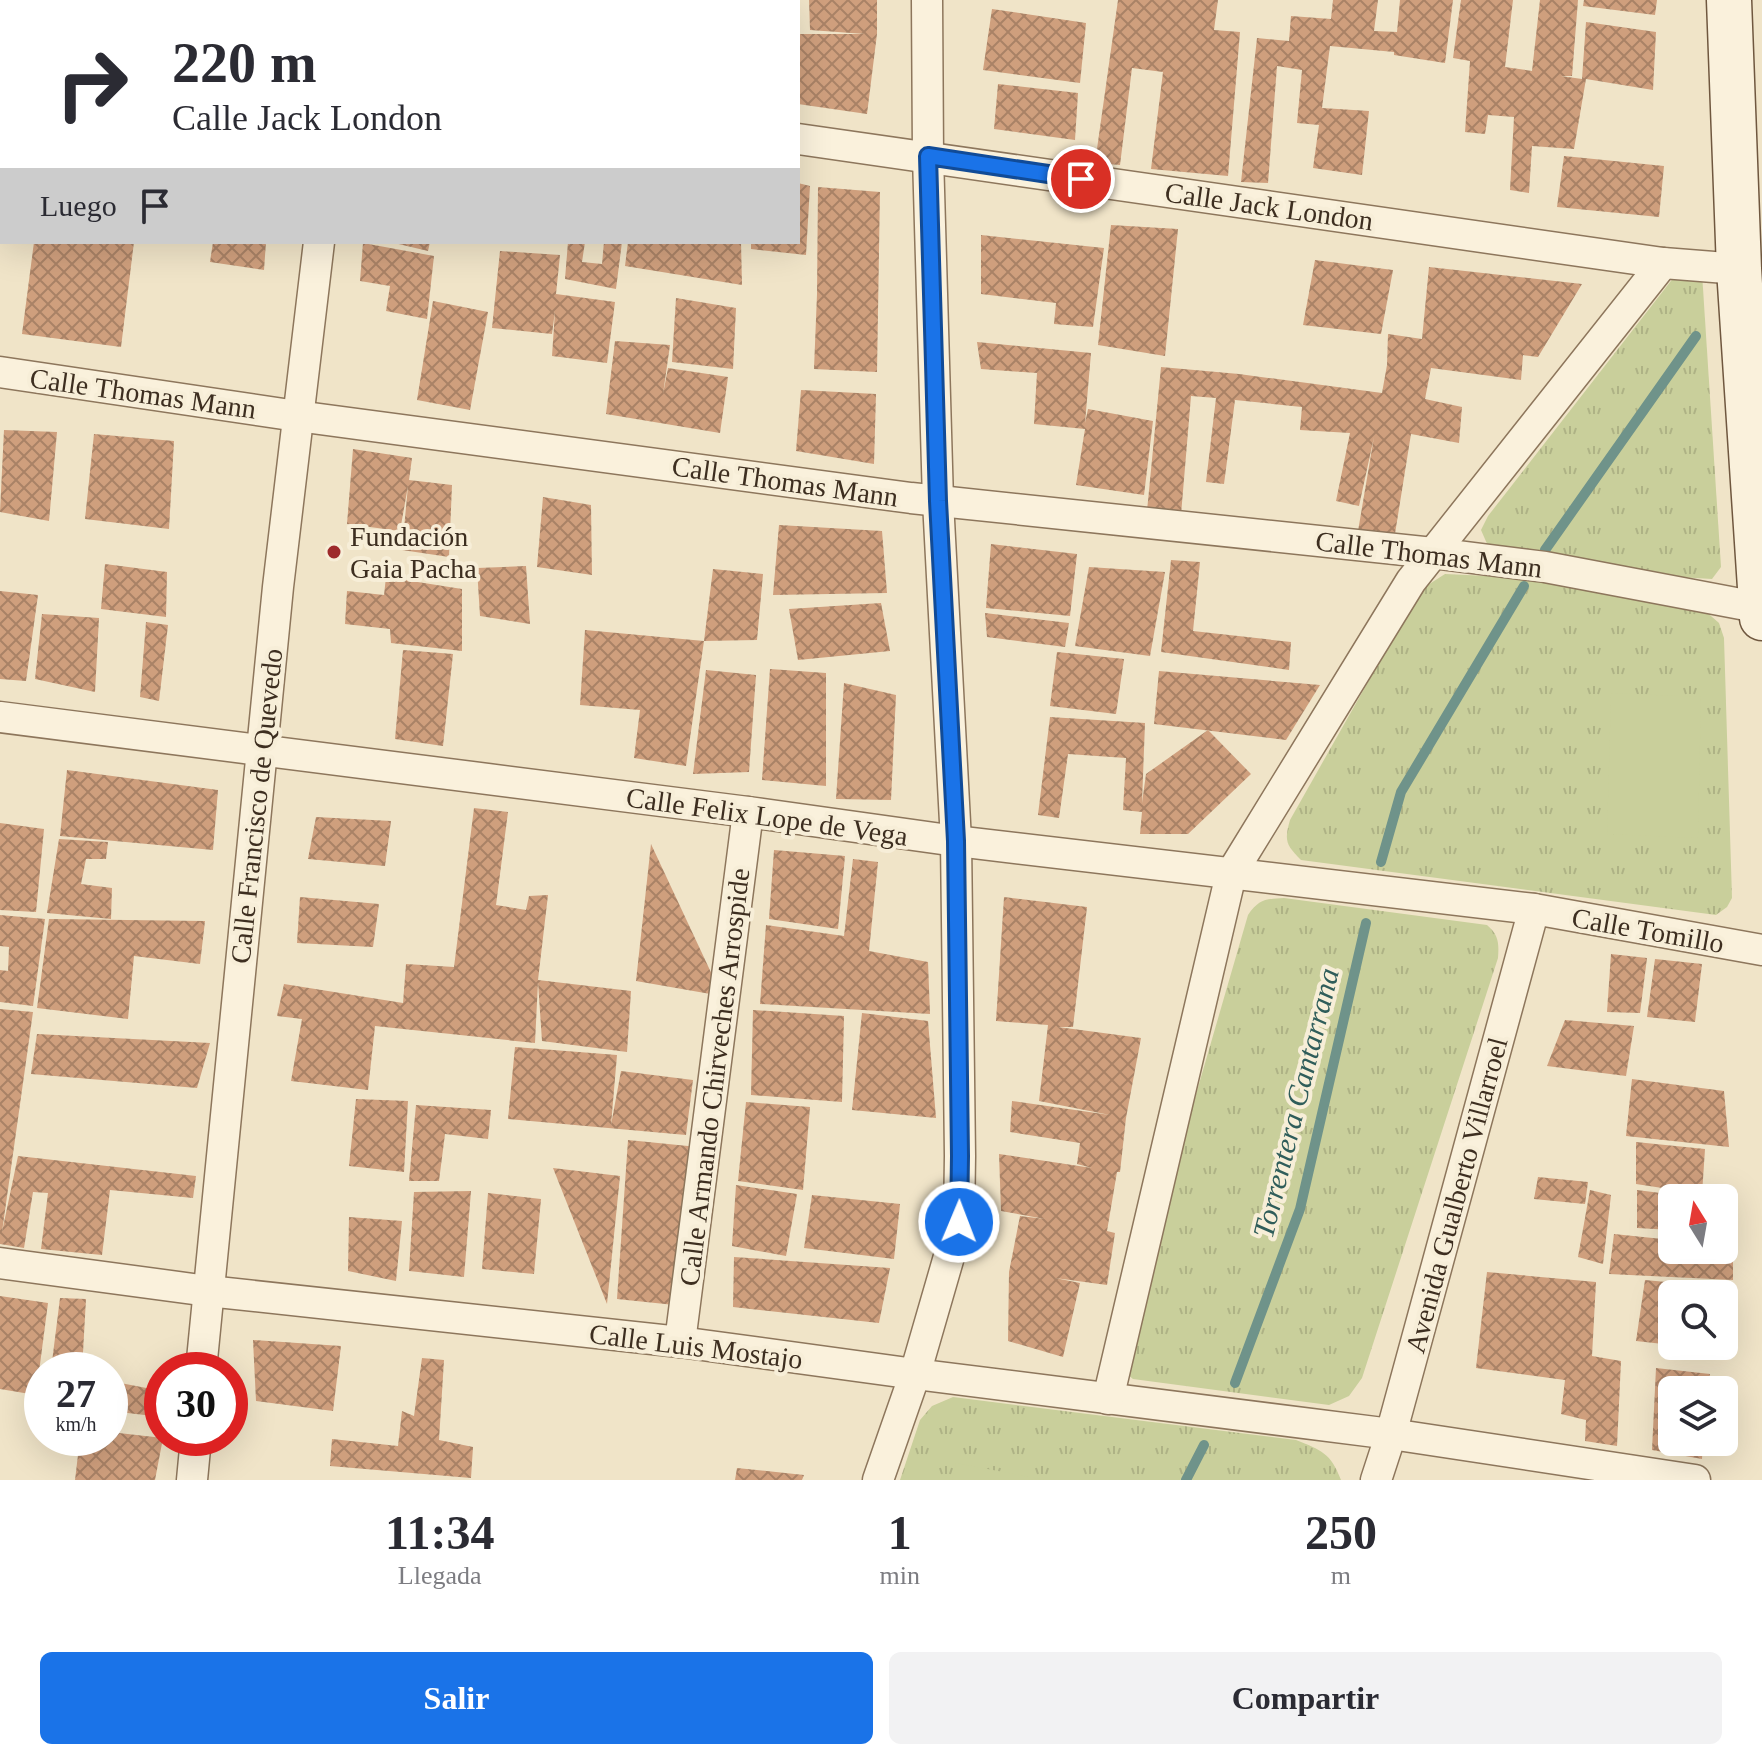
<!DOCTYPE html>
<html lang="es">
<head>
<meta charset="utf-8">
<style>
  body { margin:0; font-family:"Times New Roman",serif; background:#f2f2f3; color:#2b2b33; height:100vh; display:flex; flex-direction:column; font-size:30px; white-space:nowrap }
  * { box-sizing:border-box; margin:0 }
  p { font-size:26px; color:#7c7c81 }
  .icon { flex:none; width:44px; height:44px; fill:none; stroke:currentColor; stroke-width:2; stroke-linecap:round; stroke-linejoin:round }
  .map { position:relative; height:1480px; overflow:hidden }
  .drawer { display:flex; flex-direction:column; background:#fff; flex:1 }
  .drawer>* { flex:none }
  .banner { position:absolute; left:0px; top:0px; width:800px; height:244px; box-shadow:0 8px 32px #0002; background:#fff; color:#2b2b33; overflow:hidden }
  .needle { width:52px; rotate:349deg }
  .tools { position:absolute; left:1658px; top:1184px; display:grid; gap:16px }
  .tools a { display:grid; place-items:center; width:80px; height:80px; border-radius:12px; background:#fff; box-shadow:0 8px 32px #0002; font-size:40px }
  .speed { position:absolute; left:24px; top:1352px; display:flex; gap:16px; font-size:40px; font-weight:700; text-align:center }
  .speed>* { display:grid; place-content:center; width:104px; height:104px; border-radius:50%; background:#fff; box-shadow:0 8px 32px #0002; line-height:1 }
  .speed small { font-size:20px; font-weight:400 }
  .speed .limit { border:12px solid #d22; background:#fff; color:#111 }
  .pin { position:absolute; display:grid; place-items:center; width:68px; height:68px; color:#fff; margin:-34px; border:4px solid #fff; border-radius:50%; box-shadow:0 2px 8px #0007 }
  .me { position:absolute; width:88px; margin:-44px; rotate:1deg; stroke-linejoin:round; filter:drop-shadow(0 0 6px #0008) }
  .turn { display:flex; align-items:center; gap:28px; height:168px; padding:0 40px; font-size:36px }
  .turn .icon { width:104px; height:104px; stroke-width:2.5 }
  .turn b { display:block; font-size:56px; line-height:68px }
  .then { display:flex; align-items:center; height:76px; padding:0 40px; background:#0003; gap:16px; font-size:30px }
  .eta { display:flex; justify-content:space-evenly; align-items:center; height:136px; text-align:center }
  .eta b { font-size:48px; font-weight:800; line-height:56px }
  .primary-button { display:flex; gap:16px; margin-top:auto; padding:16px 40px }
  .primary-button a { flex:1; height:92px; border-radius:12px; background:#1a73e8; color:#fff; font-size:32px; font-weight:800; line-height:92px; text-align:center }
  .primary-button a+a { background:#f2f2f3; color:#2b2b33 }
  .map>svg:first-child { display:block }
</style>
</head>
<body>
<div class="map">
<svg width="1762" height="1480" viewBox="0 0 1762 1480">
  <defs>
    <pattern id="grass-tufts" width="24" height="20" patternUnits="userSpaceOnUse" patternTransform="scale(2)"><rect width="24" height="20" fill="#c9cf9b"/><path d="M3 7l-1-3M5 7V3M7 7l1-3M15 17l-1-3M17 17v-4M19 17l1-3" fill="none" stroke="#aeb285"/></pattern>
    <pattern id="building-cross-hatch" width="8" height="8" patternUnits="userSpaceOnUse" patternTransform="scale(2)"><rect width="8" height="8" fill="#cf9f7d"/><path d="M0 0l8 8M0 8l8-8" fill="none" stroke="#a98266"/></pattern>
  </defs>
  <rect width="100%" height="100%" fill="#f0e4c8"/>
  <!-- grass -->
  <g fill="url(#grass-tufts)">
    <polygon points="1681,268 1702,273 1721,567 1712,579 1678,577 1488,546 1481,530 1488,516"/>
    <path d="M1445 574 1530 578 1703 609 1719 623 1724 638 1732 898 1727 907 1716 915 1301 860C1286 845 1284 841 1290 820L1420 590Z"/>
    <path d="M1284 898 1487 925C1499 935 1499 944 1498 958L1362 1378 1349 1396 1329 1405 1133 1379 1122 1370 1121 1353 1248 915C1259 899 1266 899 1284 898Z"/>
    <path d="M953 1397 1296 1440C1321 1450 1331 1453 1341 1480H900L920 1420 932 1406Z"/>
  </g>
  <!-- garden -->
  <g fill="#c9cf9b">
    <polygon points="1611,693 1701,697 1698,838 1607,834"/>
    <polygon points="956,1463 1045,1480 952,1480"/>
  </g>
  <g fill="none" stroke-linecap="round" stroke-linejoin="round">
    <!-- stream -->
    <g stroke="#6f938a" stroke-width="10">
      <polyline points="1545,550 1696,336"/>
      <polyline points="1381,862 1401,792 1524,586"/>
      <polyline points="1235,1383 1300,1209 1366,923"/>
      <polyline points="1186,1480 1204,1445"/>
    </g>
  </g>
  <!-- building -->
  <g fill="url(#building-cross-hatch)">
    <polygon points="809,0 877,0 877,34 867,114 798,104 798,34 865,34 810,30"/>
    <polygon points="1118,0 1218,0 1214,30 1240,32 1228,176 1151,169 1163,72 1132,68 1120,165 1095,163"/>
    <polygon points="1333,0 1378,0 1374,31 1397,32 1400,0 1453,0 1445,63 1394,55 1394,52 1330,46 1322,108 1369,111 1362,175 1313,168 1319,125 1297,123 1302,70 1277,66 1268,183 1241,182 1257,38 1289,41 1291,16 1331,19"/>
    <polygon points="1461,0 1513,0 1505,67 1532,71 1540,0 1578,0 1572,76 1561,76 1582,79 1586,22 1656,32 1653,90 1586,79 1574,149 1532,146 1529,193 1510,190 1514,117 1488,115 1485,134 1465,132 1470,61 1453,58"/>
    <polygon points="1584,0 1657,0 1655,15 1583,6"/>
    <polygon points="992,9 1086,23 1080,83 983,70"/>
    <polygon points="998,84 1078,93 1075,140 994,129"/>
    <polygon points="1564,156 1664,166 1659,217 1557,207"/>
    <polygon points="798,183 810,186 806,255 751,249 751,242 798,242"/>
    <polygon points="818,187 880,192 877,372 814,369 817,294"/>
    <polygon points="1111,225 1178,229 1165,356 1098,345"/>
    <polygon points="981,235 1104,248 1093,327 1054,324 1056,303 981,294"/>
    <polygon points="34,242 134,242 121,347 22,334"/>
    <polygon points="213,242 266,242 264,270 210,262"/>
    <polygon points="390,242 430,242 428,251"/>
    <polygon points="568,242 585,242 582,262 602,264 604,242 622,242 616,289 565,279"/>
    <polygon points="628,242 741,242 742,285 625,266"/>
    <polygon points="363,243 434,256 427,319 386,311 390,286 360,281"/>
    <polygon points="500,251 560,255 556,294 615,302 607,363 552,356 555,311 552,334 492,328"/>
    <polygon points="1315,260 1393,270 1381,334 1303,325"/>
    <polygon points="1429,267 1582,284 1538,357 1523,355 1521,380 1431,368 1425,399 1462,407 1459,443 1411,434 1394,540 1357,537 1374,437 1359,506 1336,501 1350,433 1300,430 1302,407 1235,400 1224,484 1206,482 1216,398 1191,396 1181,515 1147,511 1161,367 1239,374 1382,393 1387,365 1388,334 1422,339"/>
    <polygon points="676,298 736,308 733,369 672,362"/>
    <polygon points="433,301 488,312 470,410 417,400"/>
    <polygon points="615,341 670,345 663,394 668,368 728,377 720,433 606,414"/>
    <polygon points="977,342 1091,353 1085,423 1088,409 1153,421 1144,495 1076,485 1085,429 1034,424 1037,373 981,369"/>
    <polygon points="801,390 876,394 874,464 796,451"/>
    <polygon points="4,430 57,432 49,521 0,512"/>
    <polygon points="94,434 174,441 169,529 85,519"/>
    <polygon points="353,449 412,458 409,480 452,485 449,557 402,550 408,486 400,531 347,524"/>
    <polygon points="543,497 591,505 592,575 537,567"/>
    <polygon points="779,525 882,531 887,593 773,595"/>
    <polygon points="991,544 1077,554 1070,616 986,608"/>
    <polygon points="1171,560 1200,562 1193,631 1291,642 1289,670 1161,652"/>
    <polygon points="105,564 167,572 166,617 101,609"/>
    <polygon points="526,566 530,624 480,616 477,568"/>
    <polygon points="1089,567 1165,572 1150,656 1075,646"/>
    <polygon points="713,569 763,574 757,640 704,641"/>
    <polygon points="386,577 462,589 462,651 391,643 390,629 345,624 347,591 384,595"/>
    <polygon points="0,591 38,595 26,681 0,679"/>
    <polygon points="881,603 890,651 798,660 789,609"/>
    <polygon points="985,613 1069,623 1065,647 987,637"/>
    <polygon points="42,614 99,618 95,692 35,679"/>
    <polygon points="146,622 168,625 159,701 140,697"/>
    <polygon points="585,630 704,641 686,766 634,758 640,710 580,705"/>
    <polygon points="403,650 453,654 443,746 395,739"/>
    <polygon points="1057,652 1124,659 1116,714 1050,706"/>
    <polygon points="770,669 826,673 826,786 762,780"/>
    <polygon points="706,670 756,675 749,772 693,774"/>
    <polygon points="1159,671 1320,685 1286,740 1154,724"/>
    <polygon points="844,683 896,695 891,800 836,799"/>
    <polygon points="1050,717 1145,723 1142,803 1146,774 1208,730 1251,774 1188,834 1140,834 1142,812 1123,810 1126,758 1068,754 1059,818 1038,815"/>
    <polygon points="67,770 218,790 213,850 60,836"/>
    <polygon points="474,808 508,812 496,905 526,910 529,896 548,895 538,980 631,991 627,1052 542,1041 538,982 535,1043 375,1026 368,1090 291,1081 302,1019 277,1016 284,984 403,1003 406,964 454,967"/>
    <polygon points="316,817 391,821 385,866 308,859"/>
    <polygon points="0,823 44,829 36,912 0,910"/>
    <polygon points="59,839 108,842 106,859 86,859 81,884 112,888 111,919 47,913"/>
    <polygon points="651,844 722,996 636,981"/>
    <polygon points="774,850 845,856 838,929 769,919"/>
    <polygon points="853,859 878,862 869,951 928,962 930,1014 760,1004 766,925 844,936"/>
    <polygon points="300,897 379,904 373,947 297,943"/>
    <polygon points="1004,897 1087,907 1073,1027 1058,1027 1141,1038 1126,1118 1120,1172 1117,1172 1107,1231 1115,1233 1107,1285 1055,1278 1080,1283 1063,1357 1008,1341 1009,1272 1020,1216 1045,1219 1001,1211 999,1154 1092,1168 1077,1164 1080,1143 1010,1132 1012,1101 1110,1115 1039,1101 1048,1025 996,1021"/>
    <polygon points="0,915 45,919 33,1006 0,1002 0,970 8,971 9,947 0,946"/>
    <polygon points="49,919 205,921 200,964 134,956 128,1019 37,1008"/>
    <polygon points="1611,954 1647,958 1640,1013 1607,1012"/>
    <polygon points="1655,959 1702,964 1695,1022 1647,1017"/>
    <polygon points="0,1009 33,1012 2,1232 18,1156 196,1176 193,1198 110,1190 102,1255 41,1249 48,1193 33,1192 24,1248 0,1244"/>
    <polygon points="753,1010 844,1016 842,1102 751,1095"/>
    <polygon points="862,1013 928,1021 936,1118 852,1110"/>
    <polygon points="1565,1020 1634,1026 1626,1076 1547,1066"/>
    <polygon points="37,1034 210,1043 197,1088 31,1074"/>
    <polygon points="515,1047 617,1055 611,1125 621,1071 693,1080 686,1135 508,1119"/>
    <polygon points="1632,1079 1724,1091 1729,1147 1626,1136"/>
    <polygon points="356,1099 408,1101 404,1172 349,1166"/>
    <polygon points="746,1102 810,1107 803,1190 738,1181"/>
    <polygon points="416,1105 491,1110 488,1139 445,1134 439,1181 409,1181"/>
    <polygon points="628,1140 698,1147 684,1306 617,1299"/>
    <polygon points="1636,1142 1705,1149 1702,1194 1636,1184"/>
    <polygon points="553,1168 620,1176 607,1304"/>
    <polygon points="1538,1177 1588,1182 1585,1204 1534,1199"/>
    <polygon points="736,1185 797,1194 786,1256 732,1246"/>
    <polygon points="1590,1190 1611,1195 1603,1264 1578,1257"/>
    <polygon points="1637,1190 1684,1196 1684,1198 1672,1198 1672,1230 1637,1228"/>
    <polygon points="471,1191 464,1277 409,1271 414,1192"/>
    <polygon points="488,1193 541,1199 534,1274 482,1269"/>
    <polygon points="812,1195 900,1204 894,1259 804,1248"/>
    <polygon points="349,1217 402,1221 396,1281 348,1271"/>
    <polygon points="1614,1234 1672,1240 1672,1250 1724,1250 1724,1245 1733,1245 1733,1280 1609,1274"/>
    <polygon points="734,1257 890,1268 879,1323 733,1307"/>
    <polygon points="1487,1272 1596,1282 1592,1356 1621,1361 1617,1446 1585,1441 1586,1420 1561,1414 1565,1380 1476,1368"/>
    <polygon points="1645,1280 1709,1286 1709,1294 1672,1294 1672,1345 1636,1341"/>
    <polygon points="0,1296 48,1303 36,1395 0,1389"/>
    <polygon points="60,1298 86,1299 82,1370 51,1370"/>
    <polygon points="253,1340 341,1346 333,1411 256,1401"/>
    <polygon points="422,1358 444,1360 439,1440 473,1447 471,1478 330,1466 332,1439 398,1446 402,1411 414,1416"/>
    <polygon points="1656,1368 1710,1374 1708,1390 1672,1390 1672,1442 1703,1442 1702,1459 1652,1450"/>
    <polygon points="110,1381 162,1391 162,1417 110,1411"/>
    <polygon points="110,1432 163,1438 155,1480 75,1480 80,1438 110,1438"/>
    <polygon points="737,1468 804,1475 802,1480 735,1480"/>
  </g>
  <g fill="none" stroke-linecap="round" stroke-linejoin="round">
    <defs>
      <g id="minor">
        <polyline points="350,2 350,0"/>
        <polyline points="0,30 2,31"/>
        <polyline points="798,139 1663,263 1739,269"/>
        <polyline points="0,372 297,416 911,498 1433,553 1545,567 1762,608"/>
        <polyline points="0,717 748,812 956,841 1534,909 1762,950"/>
        <polyline points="0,1263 208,1291 680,1342 915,1374 1391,1434 1695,1480"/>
        <polyline points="680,1342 748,812"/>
        <polyline points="201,1370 278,587 319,242"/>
        <polyline points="1108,1399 1231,874 1411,581 1663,263"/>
        <polyline points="192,1480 196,1438"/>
        <polyline points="878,1480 915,1374 959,1222 960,1156 956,841 938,501 928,156 927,0"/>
        <polyline points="1376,1480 1391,1434 1534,909"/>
      </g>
      <polyline id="secondary" points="1729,0 1739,269 1762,618"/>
    </defs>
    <!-- minor casing -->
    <use href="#minor" stroke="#8d765c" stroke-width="33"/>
    <!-- secondary casing -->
    <use href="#secondary" stroke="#6f573f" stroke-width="47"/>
    <!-- minor -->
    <use href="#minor" stroke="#faf1dc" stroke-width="30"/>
    <!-- secondary -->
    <use href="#secondary" stroke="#faf1dc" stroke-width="44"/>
  </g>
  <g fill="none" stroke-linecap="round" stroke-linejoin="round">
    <defs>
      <polyline id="route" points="959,1222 960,1156 956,841 938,501 928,156 1081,179"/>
    </defs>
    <!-- route casing -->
    <use href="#route" stroke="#114b97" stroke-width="20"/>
    <!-- route -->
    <use href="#route" stroke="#1a73e8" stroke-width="14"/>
  </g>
  <!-- markers -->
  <circle fill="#9e2a2b" stroke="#f7eed8" stroke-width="3" cx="334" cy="552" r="8"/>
  <g text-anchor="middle" stroke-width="8" stroke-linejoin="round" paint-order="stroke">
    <!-- street labels -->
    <g font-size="28" fill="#3d2e20" stroke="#f7eed8">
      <text transform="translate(1269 206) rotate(8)" y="10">Calle Jack London</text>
      <text transform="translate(143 393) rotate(8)" y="10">Calle Thomas Mann</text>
      <text transform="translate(785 481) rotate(8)" y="10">Calle Thomas Mann</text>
      <text transform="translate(1429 554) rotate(7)" y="10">Calle Thomas Mann</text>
      <text transform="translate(256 806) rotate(-84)" y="10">Calle Francisco de Quevedo</text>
      <text transform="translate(767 816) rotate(8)" y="10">Calle Felix Lope de Vega</text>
      <text transform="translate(1648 930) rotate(10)" y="10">Calle Tomillo</text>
      <text transform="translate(714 1077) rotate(-83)" y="10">Calle Armando Chirveches Arrospide</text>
      <text transform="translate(1456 1195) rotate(-75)" y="10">Avenida Gualberto Villarroel</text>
      <text transform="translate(696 1346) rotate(7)" y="10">Calle Luis Mostajo</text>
    </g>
    <!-- poi labels -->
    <g font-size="28" fill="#3d2e20" stroke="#f7eed8" text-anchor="start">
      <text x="350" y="546">Fundación<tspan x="350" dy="32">Gaia Pacha</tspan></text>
    </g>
    <!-- water labels -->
    <g font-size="30" font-style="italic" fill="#2f5d5a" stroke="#f7eed8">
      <text transform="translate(1296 1103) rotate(-76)" y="10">Torrentera Cantarrana</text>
    </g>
  </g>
</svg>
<div class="tools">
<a><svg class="needle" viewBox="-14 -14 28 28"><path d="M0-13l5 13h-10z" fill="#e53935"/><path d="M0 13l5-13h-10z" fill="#7c7c81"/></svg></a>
<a><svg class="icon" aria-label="search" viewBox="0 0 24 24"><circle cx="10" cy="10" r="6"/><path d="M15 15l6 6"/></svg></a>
<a><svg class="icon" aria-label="layers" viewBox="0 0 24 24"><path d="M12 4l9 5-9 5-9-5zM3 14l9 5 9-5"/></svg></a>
</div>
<div class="speed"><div>27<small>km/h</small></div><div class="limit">30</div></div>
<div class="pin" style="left:1081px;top:179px;background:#d93025"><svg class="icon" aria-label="arrive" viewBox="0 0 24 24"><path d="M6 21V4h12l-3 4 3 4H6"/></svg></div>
<svg class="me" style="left:959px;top:1222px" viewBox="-20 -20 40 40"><circle r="17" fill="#1a73e8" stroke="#fff" stroke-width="3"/><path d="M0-11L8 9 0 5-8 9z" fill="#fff"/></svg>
<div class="banner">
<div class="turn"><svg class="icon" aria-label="right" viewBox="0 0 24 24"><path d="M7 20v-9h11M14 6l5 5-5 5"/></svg><div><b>220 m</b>Calle Jack London</div></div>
<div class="then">Luego<svg class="icon" aria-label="arrive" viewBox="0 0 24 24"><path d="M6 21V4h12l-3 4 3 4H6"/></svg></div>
</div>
</div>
<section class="drawer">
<div class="eta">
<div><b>11:34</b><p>Llegada</p></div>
<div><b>1</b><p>min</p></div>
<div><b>250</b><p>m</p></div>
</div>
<div class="primary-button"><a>Salir</a><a>Compartir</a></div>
</section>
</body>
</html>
